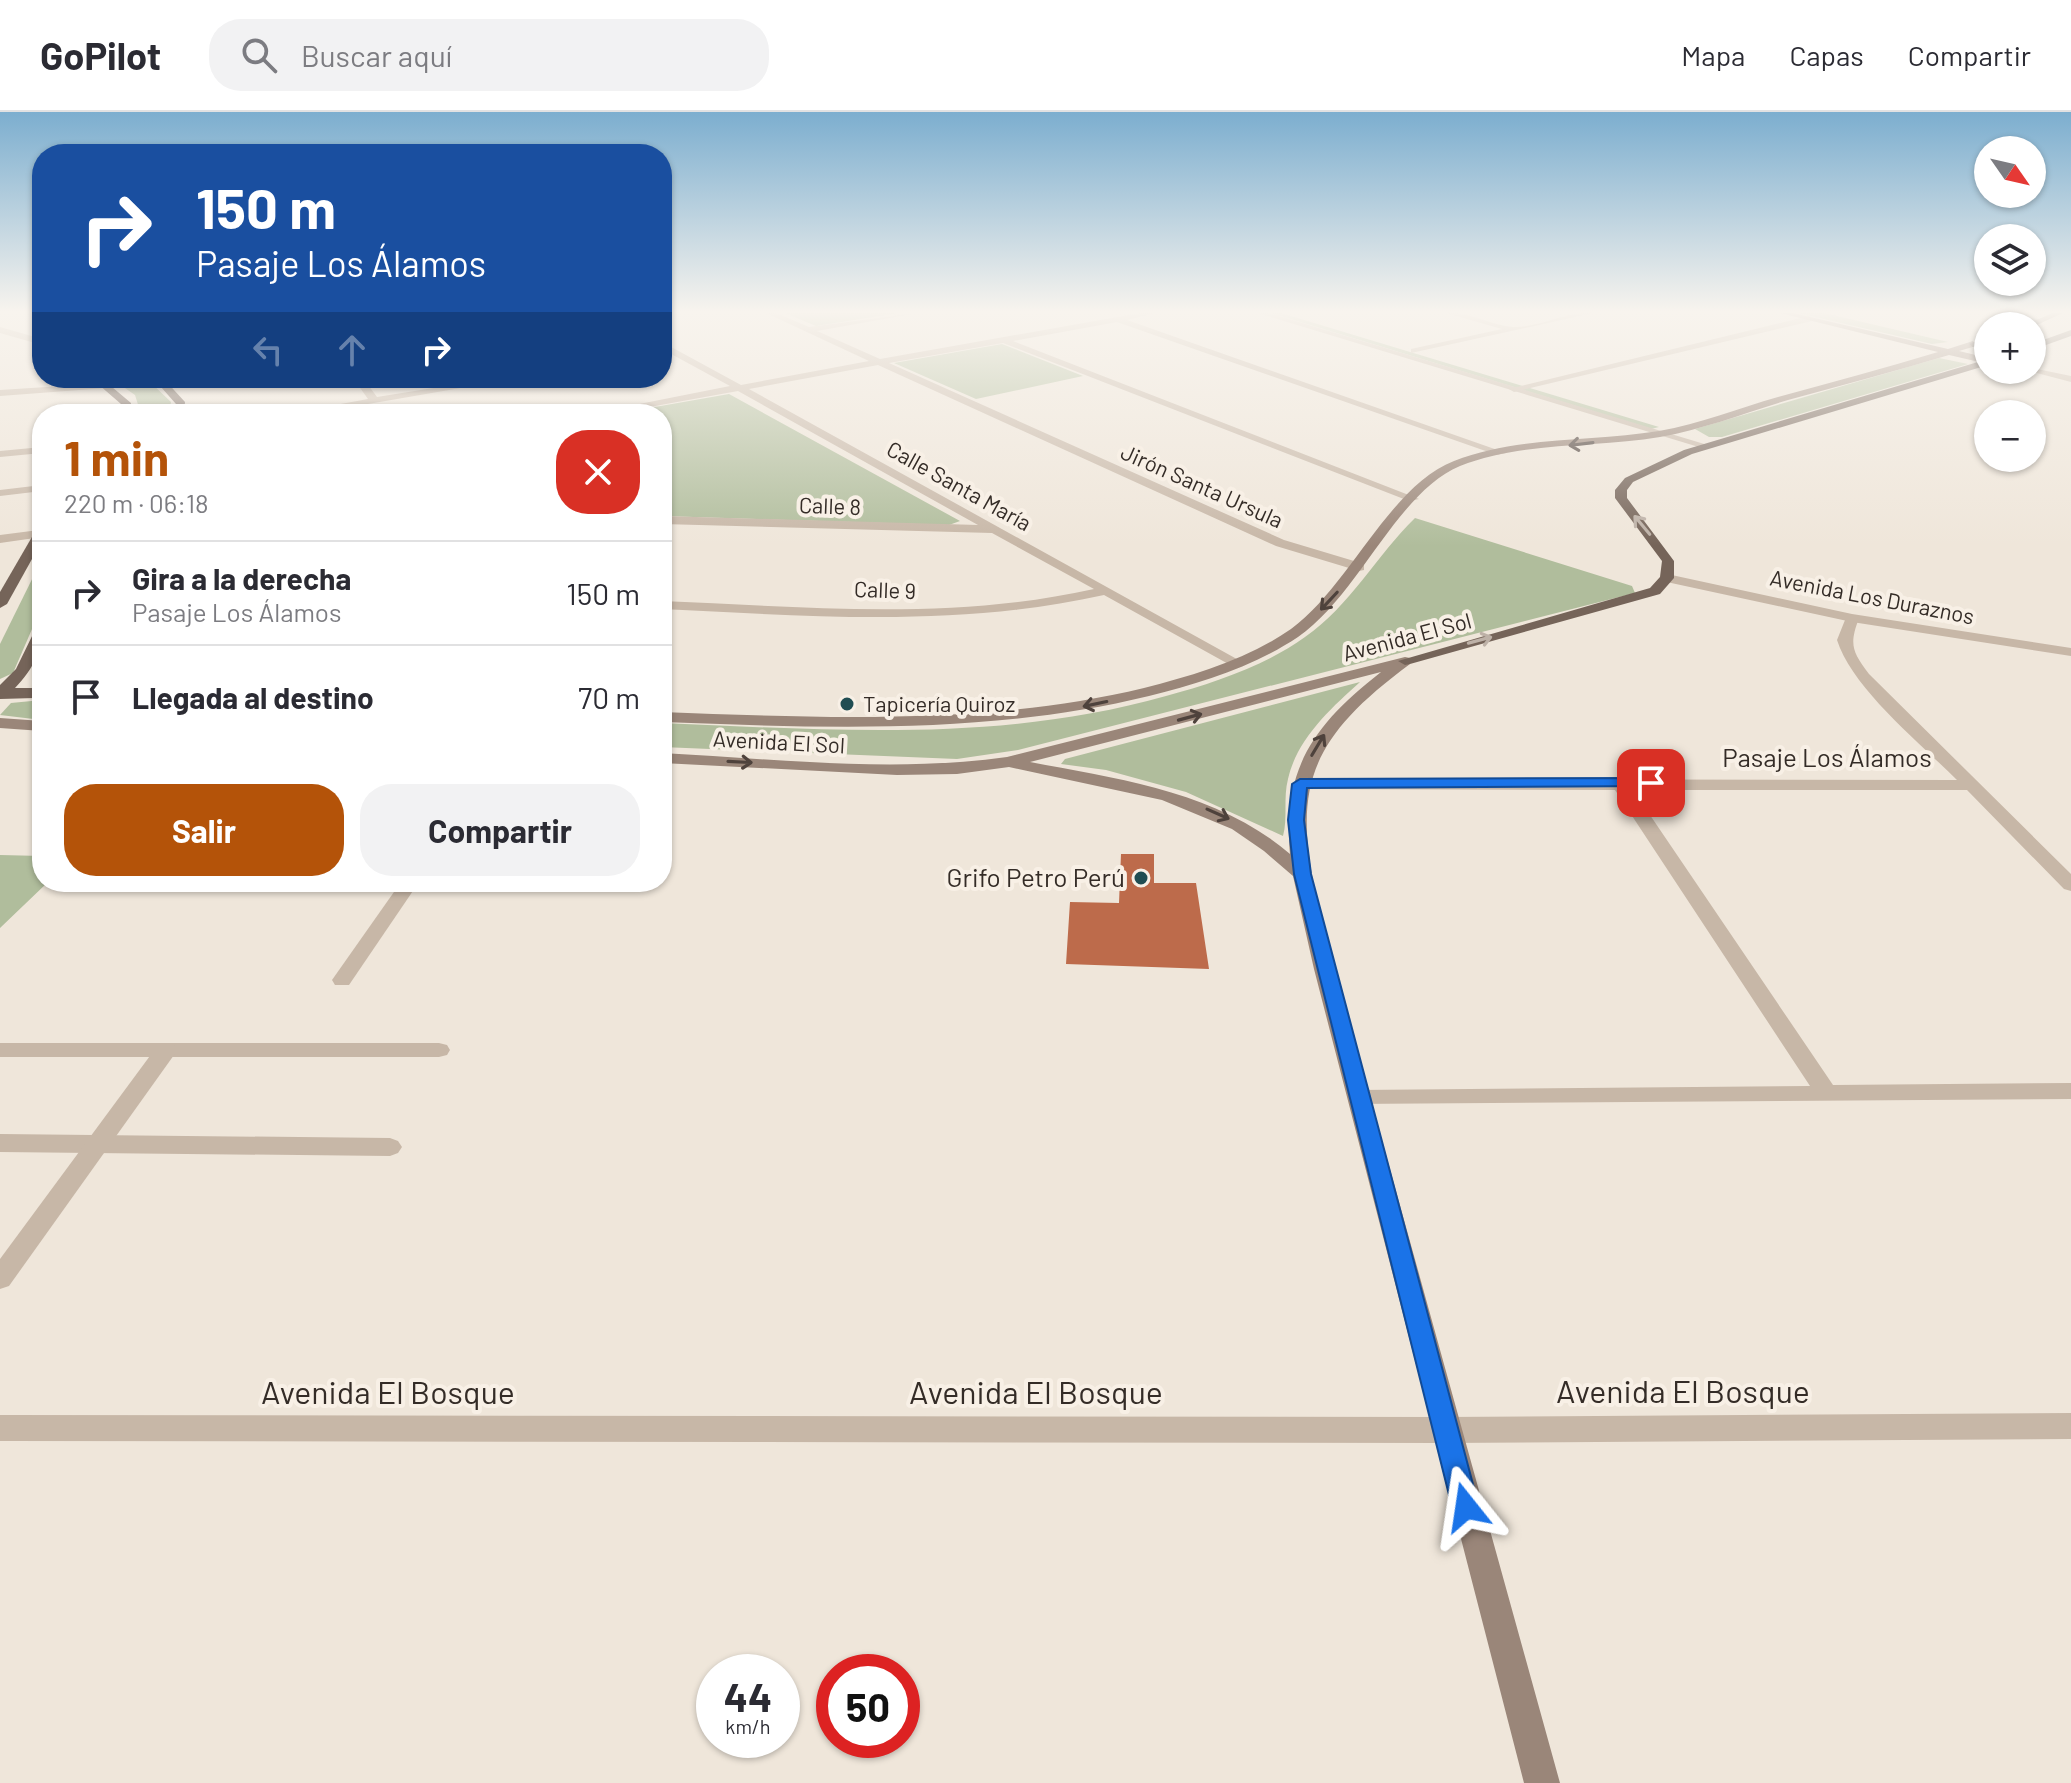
<!DOCTYPE html>
<html lang="es">
<head>
<meta charset="utf-8">
<style>
  body { margin:0; font-family:Barlow,sans-serif; background:#f2f2f3; color:#2b2b33; height:100vh; display:flex; flex-direction:column; font-size:30px; white-space:nowrap }
  * { box-sizing:border-box; margin:0 }
  p { font-size:26px; color:#7c7c81 }
  .icon { flex:none; width:44px; height:44px; fill:none; stroke:currentColor; stroke-width:2; stroke-linecap:round; stroke-linejoin:round }
  .map { position:relative; flex:1; overflow:hidden }
  .details { position:absolute; left:32px; top:292px; width:640px; height:488px; display:flex; flex-direction:column; background:#fff; border-radius:32px; box-shadow:0 2px 6px #0004 }
  .details>* { flex:none }
  .banner { position:absolute; left:32px; top:32px; width:640px; height:244px; border-radius:32px; box-shadow:0 2px 6px #0004; background:#1a4fa0; color:#fff; overflow:hidden }
  .needle { width:52px; rotate:124deg }
  .controls { position:absolute; left:1974px; top:24px; display:grid; gap:16px }
  .controls a { display:grid; place-items:center; width:72px; height:72px; border-radius:50%; background:#fff; box-shadow:0 2px 6px #0004; font-size:40px }
  .speed { position:absolute; left:696px; top:1542px; display:flex; gap:16px; font-size:40px; font-weight:700; text-align:center }
  .speed>* { display:grid; place-content:center; width:104px; height:104px; border-radius:50%; background:#fff; box-shadow:0 2px 6px #0004; line-height:1 }
  .speed small { font-size:20px; font-weight:400 }
  .speed .limit { border:12px solid #d22; background:#fff; color:#111 }
  .pin { position:absolute; display:grid; place-items:center; width:68px; height:68px; color:#fff; margin:-34px; border-radius:16px; box-shadow:0 4px 12px #0006 }
  .me { position:absolute; width:88px; margin:-44px; rotate:345deg; stroke-linejoin:round; filter:drop-shadow(0 0 6px #0008) }
  .turn { display:flex; align-items:center; gap:28px; height:168px; padding:0 32px; font-size:36px }
  .turn .icon { width:104px; height:104px; stroke-width:2.5 }
  .turn b { display:block; font-size:56px; line-height:68px }
  .lanes { display:flex; align-items:center; height:76px; padding:0 32px; background:#0003; justify-content:center; gap:40px; direction:ltr }
  .lanes .off { opacity:.35 }
  .round { display:grid; place-items:center; flex:none; width:84px; height:84px; border-radius:32px; background:#f2f2f3 }
  .summary { display:flex; align-items:center; justify-content:space-between; height:136px; padding:0 32px }
  h1 { font-size:48px; font-weight:700; line-height:60px; color:#b45309 }
  .cta { display:flex; gap:16px; margin-top:auto; padding:16px 32px }
  .cta a { flex:1; height:92px; border-radius:32px; background:#b45309; color:#fff; font-size:32px; font-weight:700; line-height:92px; text-align:center }
  .cta a+a { background:#f2f2f3; color:#2b2b33 }
  ul { padding:0; list-style:none }
  li { display:flex; align-items:center; gap:24px; height:104px; padding:0 32px; border-top:2px solid #e1e1e2 }
  li div { flex:1 }
  li b { display:block; font-size:30px }
  li em { font-style:normal }
  header { display:flex; align-items:center; gap:48px; box-sizing:border-box; height:112px; padding:0 40px; background:#fff; border-bottom:2px solid #e1e1e2 }
  header strong { font-size:38px }
  nav { display:flex; gap:44px; margin-inline-start:auto; font-size:28px }
  .search { width:560px; height:72px; background:#f2f2f3; display:flex; align-items:center; gap:20px; box-sizing:border-box; padding:0 28px; border-radius:32px; color:#7c7c81; font-size:30px }
  .map>svg:first-child { display:block }
</style>
</head>
<body>
<header>
<strong>GoPilot</strong>
<div class="search"><svg class="icon" aria-label="search" viewBox="0 0 24 24"><circle cx="10" cy="10" r="6"/><path d="M15 15l6 6"/></svg>Buscar aquí</div>
<nav><a>Mapa</a><a>Capas</a><a>Compartir</a></nav>
</header>
<div class="map">
<svg width="2071" height="1671" viewBox="0 0 2071 1671">
  <rect width="100%" height="100%" fill="#efe6da"/>
  <!-- green -->
  <g fill="#b0bd9c">
    <polygon points="785,201 899,201 816,214"/>
    <polygon points="1271,201 1281,201 1659,315 1651,317"/>
    <polygon points="1798,201 1824,201 1948,230 1932,232"/>
    <polygon points="1002,232 1083,264 976,287 894,251"/>
    <polygon points="1939,246 1968,252 1722,325 1709,325 1695,317"/>
    <polygon points="148,268 171,290 169,302 141,302 135,283 122,274"/>
    <polygon points="729,282 960,409 949,413 662,404 662,302 615,302"/>
    <path d="M1415 406 1632 474 1635 481 1018 638 957 647 662 635V611C832 618 1000 631 1166 584 1213 571 1265 554 1305 525 1350 494 1376 444 1415 406Z"/>
    <polygon points="42,447 42,494 13,561 0,567 0,532"/>
    <path d="M1360 570C1330 597 1297 627 1288 667 1283 686 1288 706 1283 724L1186 680 1106 658 1061 652 1065 647Z"/>
    <polygon points="42,588 42,608 0,603 11,591"/>
    <polygon points="0,743 42,744 42,770 48,770 0,816"/>
  </g>
  <!-- building -->
  <polygon fill="#bd6b4b" points="1121,742 1154,742 1154,771 1196,771 1209,857 1066,852 1070,790 1119,791"/>
  <g fill="none" stroke-linecap="round" stroke-linejoin="round">
    <!-- pedestrian -->
    <g fill="#c7b7a7" fill-rule="evenodd">
      <polygon points="0,931 439,931 447,933 450,938 447,943 439,945 0,945"/>
      <polygon points="0,1022 390,1026 398,1029 402,1035 398,1041 390,1044 0,1040"/>
    </g>
    <!-- minor -->
    <g fill="#c7b7a7" fill-rule="evenodd">
      <path d="M766 201H776L809 215 917 201 817 219 880 247 1140 201H1155L1127 208 1506 341 1497 343 1117 210 1013 229 1419 387 1409 389 1003 231 889 251 1284 428 1364 452V458L1359 459 1276 434 878 253 749 277 1244 551 1237 555 1232 554 1104 483C956 516 813 504 662 497V489C807 495 951 509 1094 477L992 421 662 412V404L978 413 738 279 611 302H589L730 274 662 237V230L741 273 869 249Z"/>
      <path d="M1446 201C1469 199 1491 214 1513 215 1540 216 1566 199 1593 201L1411 241V237L1502 217Z"/>
      <polygon points="1996,201 2010,201 2044,209 2040,212"/>
      <polygon points="1809,204 1812,209 1514,280 1509,277"/>
      <polygon points="0,215 42,227 42,233 0,221"/>
      <polygon points="2032,256 2071,264 2071,270 2025,258"/>
      <polygon points="353,266 363,266 377,285 496,266 519,266 310,302 286,302 368,287"/>
      <polygon points="109,271 106,276 0,284 0,278"/>
      <polygon points="42,335 42,341 0,345 0,339"/>
      <polygon points="42,373 42,379 0,384 0,378"/>
      <polygon points="39,418 42,425 0,431 0,423"/>
      <path d="M1847 503 1859 506C1849 533 1852 539 1869 562L2071 762V779L2064 777 1967 678H1633L1833 973 2071 971V987L1351 992 1348 986 1351 980 1359 978 1810 974 1615 678 1300 677 1292 672 1300 667 1957 668C1920 631 1852 576 1837 528Z"/>
      <polygon points="401,770 419,770 349,873 335,873 332,868"/>
      <polygon points="166,931 174,933 177,938 174,943 9,1174 0,1177 0,1147 158,933"/>
      <polygon points="2071,1301 2071,1327 1445,1331 1435,1327 1431,1318 1435,1309 1445,1305"/>
    </g>
    <!-- tertiary -->
    <g fill="#c7b7a7" fill-rule="evenodd">
      <polygon points="1258,201 1269,201 1711,334 1702,336"/>
      <polygon points="1667,462 1852,502 2071,536 2071,544 1852,510 1662,469 1660,466"/>
      <polygon points="0,1303 1445,1305 1455,1309 1459,1318 1455,1327 1445,1331 0,1329"/>
    </g>
    <!-- secondary -->
    <g fill="#9a8679" fill-rule="evenodd">
      <path d="M1780 201H1793L1948 237 1973 229 1976 234 1959 239 1988 246V252L1949 243C1896 259 1842 273 1788 288 1745 301 1704 317 1660 325 1595 336 1522 329 1460 354 1396 381 1359 483 1298 525 1253 555 1200 571 1149 584 989 623 825 616 662 610V600C823 606 986 614 1144 576 1195 563 1248 547 1291 517 1349 475 1390 373 1454 349 1518 324 1591 330 1659 319 1700 312 1739 296 1778 285 1832 270 1885 256 1938 240Z"/>
      <path d="M1405 545 1410 546V552C1296 636 1292 687 1324 819L1560 1671H1524L1314 857 1293 764 1264 739 1232 717 1162 688 1009 655 957 662 897 663 662 651V641C776 647 893 661 1007 645ZM1381 560C1315 612 1282 655 1290 742 1218 680 1120 667 1030 650Z"/>
      <polygon points="0,606 42,609 42,619 0,616"/>
    </g>
    <!-- primary -->
    <g fill="#756459" fill-rule="evenodd">
      <polygon points="2053,201 2063,201 2032,215 2022,214"/>
      <polygon points="2071,218 2071,224 2032,238 2032,232"/>
      <polygon points="1988,224 1988,230 1973,235 1969,232"/>
      <polygon points="1988,247 1988,253 1692,342 1633,370 1627,378 1627,386 1674,449 1674,466 1660,482 1410,552 1405,553 1398,549 1650,476 1660,465 1662,449 1615,386 1615,378 1625,366 1684,338"/>
      <polygon points="91,266 102,266 107,270 143,266 112,275 131,291 131,302 121,302 121,292"/>
      <polygon points="153,266 163,266 185,290 184,302 174,302 176,292"/>
      <polygon points="42,414 42,429 7,492 0,496 0,480 36,418"/>
      <path d="M42 514C42 540 33 557 15 576H35L42 582 35 586 0 587V573L16 557 35 518Z"/>
    </g>
  </g>
  <!-- one-way arrows -->
  <defs><path id="oneway-shaft" d="M-6 0H5M1.5-3L5.5 0L1.5 3" fill="none" stroke-width="1.6" stroke-linecap="round" stroke-linejoin="round" transform="scale(2)"/></defs>
  <g stroke="#4e423c">
    <use href="#oneway-shaft" transform="translate(1581 332) rotate(173)"/>
    <use href="#oneway-shaft" transform="translate(1329 489) rotate(133)"/>
    <use href="#oneway-shaft" transform="translate(1095 592) rotate(168)"/>
    <use href="#oneway-shaft" transform="translate(1190 605) rotate(-15)"/>
    <use href="#oneway-shaft" transform="translate(1318 633) rotate(-59)"/>
    <use href="#oneway-shaft" transform="translate(740 650) rotate(3)"/>
    <use href="#oneway-shaft" transform="translate(1218 702) rotate(24)"/>
  </g>
  <g stroke="#bdb1a7">
    <use href="#oneway-shaft" transform="translate(1642 413) rotate(-130)"/>
    <use href="#oneway-shaft" transform="translate(1480 528) rotate(-15)"/>
  </g>
  <!-- sky -->
  <linearGradient id="sky" x2="0" y2="1"><stop stop-color="#7caecf"/><stop offset="0.46" stop-color="#f8f4ee"/><stop offset="1" stop-color="#f8f4ee" stop-opacity="0"/></linearGradient>
  <rect width="2071" height="434" fill="url(#sky)"/>
  <!-- route -->
  <polygon fill="#1a73e8" stroke="#114b97" stroke-width="2" points="1651,666 1656,667 1656,674 1307,676 1304,708 1311,762 1479,1395 1475,1404 1466,1408 1456,1404 1452,1395 1294,762 1288,708 1292,672 1300,667"/>
  <!-- markers -->
  <g fill="#204d52" stroke="#f8f0e6" stroke-width="3">
    <circle cx="847" cy="592" r="8"/>
    <circle cx="1141" cy="766" r="8"/>
  </g>
  <g text-anchor="middle" stroke-width="8" stroke-linejoin="round" paint-order="stroke">
    <!-- far-street labels -->
    <g font-size="22" fill="#342c27" stroke="#f8f0e6">
      <text transform="translate(959 374) rotate(29)" y="8">Calle Santa María</text>
      <text transform="translate(1202 374) rotate(24)" y="8">Jirón Santa Ursula</text>
      <text transform="translate(830 394) rotate(2)" y="8">Calle 8</text>
      <text transform="translate(885 478) rotate(2)" y="8">Calle 9</text>
      <text transform="translate(1872 485) rotate(11)" y="8">Avenida Los Duraznos</text>
      <text transform="translate(1407 525) rotate(-15)" y="8">Avenida El Sol</text>
      <text transform="translate(779 630) rotate(3)" y="8">Avenida El Sol</text>
    </g>
    <!-- far-poi labels -->
    <g font-size="22" fill="#342c27" stroke="#f8f0e6" text-anchor="start">
      <text x="863" y="600">Tapicería Quiroz</text>
    </g>
    <!-- street labels -->
    <g font-size="26" fill="#342c27" stroke="#f8f0e6">
      <text x="1827" y="655">Pasaje Los Álamos</text>
    </g>
    <!-- poi labels -->
    <g font-size="26" fill="#342c27" stroke="#f8f0e6" text-anchor="end">
      <text x="1125" y="775">Grifo Petro Perú</text>
    </g>
    <!-- near-street labels -->
    <g font-size="32" fill="#342c27" stroke="#f8f0e6">
      <text x="1683" y="1291">Avenida El Bosque</text>
      <text x="388" y="1292">Avenida El Bosque</text>
      <text x="1036" y="1292">Avenida El Bosque</text>
    </g>
  </g>
</svg>
<div class="controls">
<a><svg class="needle" viewBox="-14 -14 28 28"><path d="M0-13l5 13h-10z" fill="#e53935"/><path d="M0 13l5-13h-10z" fill="#7c7c81"/></svg></a>
<a><svg class="icon" aria-label="layers" viewBox="0 0 24 24"><path d="M12 4l9 5-9 5-9-5zM3 14l9 5 9-5"/></svg></a>
<a>+</a>
<a>−</a>
</div>
<div class="speed"><div>44<small>km/h</small></div><div class="limit">50</div></div>
<div class="pin" style="left:1651px;top:671px;background:#d93025"><svg class="icon" aria-label="arrive" viewBox="0 0 24 24"><path d="M6 21V4h12l-3 4 3 4H6"/></svg></div>
<svg class="me" style="left:1466px;top:1395px" viewBox="-20 -20 40 40"><path d="M0-17L14 15 0 8-14 15z" fill="#1a73e8" stroke="#fff" stroke-width="4"/></svg>
<div class="banner">
<div class="turn"><svg class="icon" aria-label="right" viewBox="0 0 24 24"><path d="M7 20v-9h11M14 6l5 5-5 5"/></svg><div><b>150 m</b>Pasaje Los Álamos</div></div>
<div class="lanes"><svg class="icon off" aria-label="left" viewBox="0 0 24 24"><path d="M17 20v-9H6M10 6l-5 5 5 5"/></svg><svg class="icon off" aria-label="ahead" viewBox="0 0 24 24"><path d="M12 20V5M6 11l6-6 6 6"/></svg><svg class="icon" aria-label="right" viewBox="0 0 24 24"><path d="M7 20v-9h11M14 6l5 5-5 5"/></svg></div>
</div>
<section class="details">
<div class="summary"><div><h1>1 min</h1><p>220 m · 06:18</p></div><a class="round" style="background:#d93025;color:#fff"><svg class="icon" aria-label="close" viewBox="0 0 24 24"><path d="M6 6l12 12M18 6L6 18"/></svg></a></div>
<ul>
<li><svg class="icon" aria-label="right" viewBox="0 0 24 24"><path d="M7 20v-9h11M14 6l5 5-5 5"/></svg><div><b>Gira a la derecha</b><p>Pasaje Los Álamos</p></div><em>150 m</em></li>
<li><svg class="icon" aria-label="arrive" viewBox="0 0 24 24"><path d="M6 21V4h12l-3 4 3 4H6"/></svg><div><b>Llegada al destino</b></div><em>70 m</em></li>
</ul>
<div class="cta"><a>Salir</a><a>Compartir</a></div>
</section>
</div>
</body>
</html>
